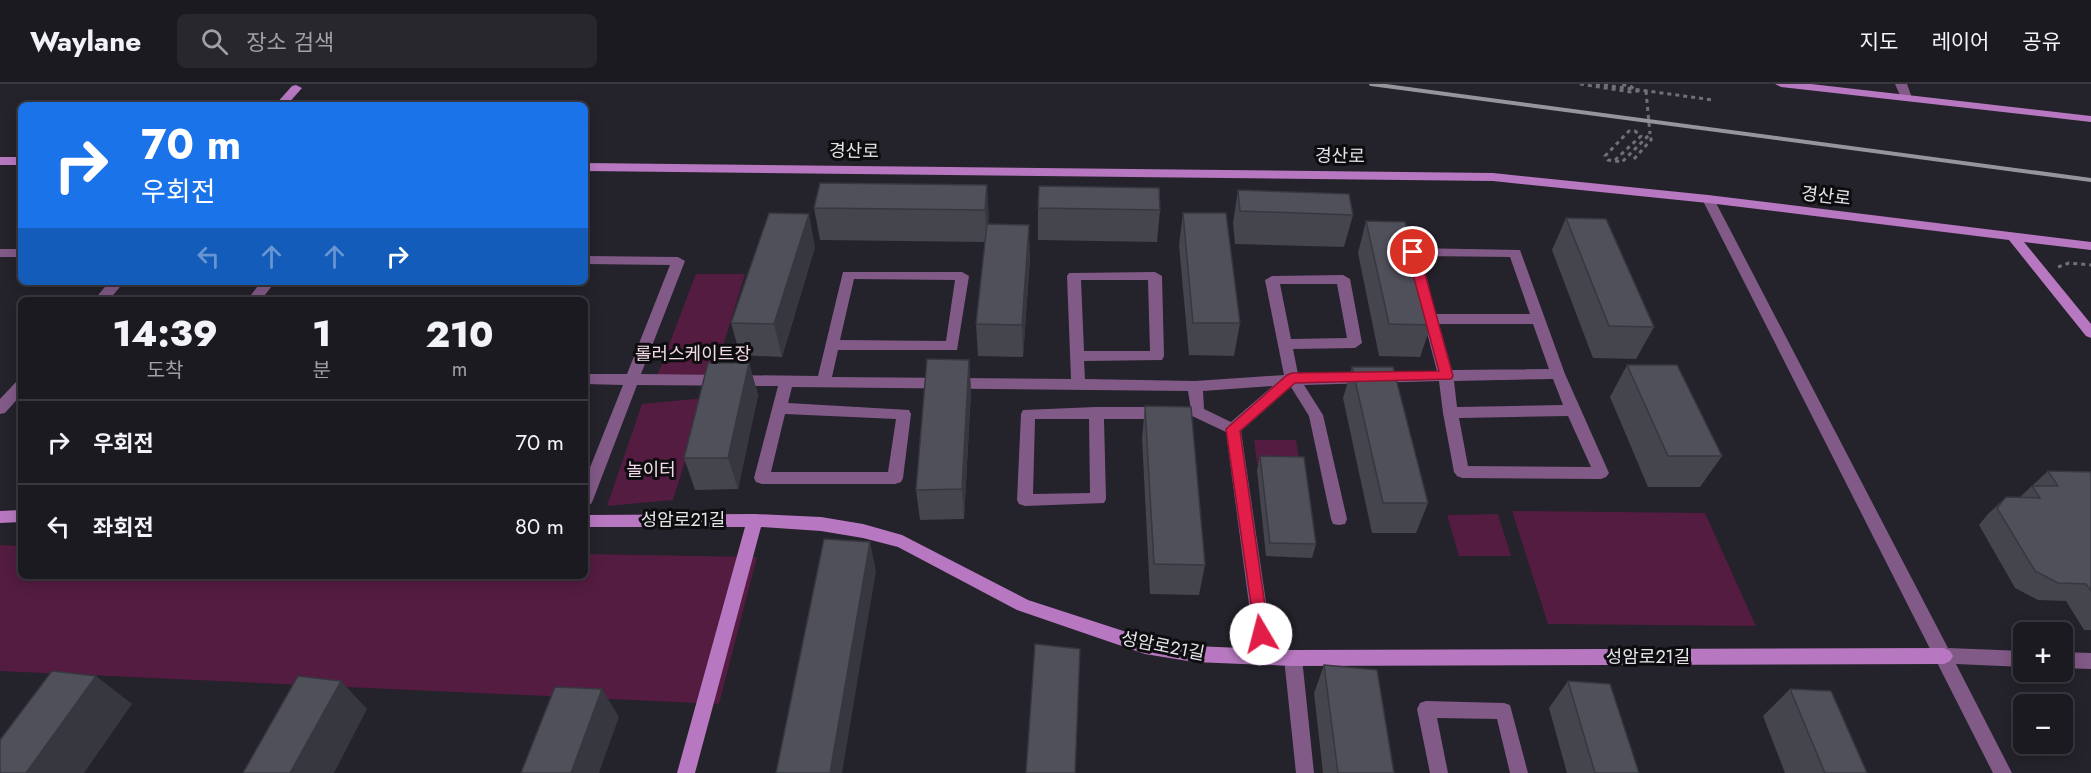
<!DOCTYPE html>
<html lang="ko">
<head>
<meta charset="utf-8">
<style>
  body { margin:0; font-family:Jost,"Noto Sans KR",sans-serif; background:#28272d; color:#f1f3f6; height:100vh; display:flex; flex-direction:column; font-size:22px; white-space:nowrap }
  * { box-sizing:border-box; margin:0 }
  p { font-size:20px; color:#a0a1a5 }
  .icon { flex:none; width:33px; height:33px; fill:none; stroke:currentColor; stroke-width:2; stroke-linecap:round; stroke-linejoin:round }
  .map { position:relative; flex:1; overflow:hidden }
  .panel { position:absolute; left:18px; top:213px; width:570px; height:282px; display:flex; flex-direction:column; background:#1b1a20; border-radius:9px; box-shadow:0 3px 15px #0003,0 0 0 2px #39383e }
  .panel>* { flex:none }
  .hud { position:absolute; left:18px; top:18px; width:570px; height:183px; border-radius:9px; box-shadow:0 3px 15px #0003,0 0 0 2px #39383e; background:#1a73e8; color:#fff; overflow:hidden }
  .controls { position:absolute; left:2013px; top:538px; display:grid; gap:12px }
  .controls a { display:grid; place-items:center; width:60px; height:60px; border-radius:9px; background:#1b1a20; box-shadow:0 3px 15px #0003,0 0 0 2px #39383e; font-size:30px }
  .pin { position:absolute; display:grid; place-items:center; width:51px; height:51px; color:#fff; margin:-26px; border:3px solid #fff; border-radius:50%; box-shadow:0 2px 6px #0007 }
  .me { position:absolute; width:66px; margin:-33px; rotate:352deg; stroke-linejoin:round; filter:drop-shadow(0 0 4px #0008) }
  .turn { display:flex; align-items:center; gap:21px; height:126px; padding:0 24px; font-size:27px }
  .turn .icon { width:78px; height:78px; stroke-width:2.5 }
  .turn b { display:block; font-size:42px; line-height:51px }
  .lanes { display:flex; align-items:center; height:57px; padding:0 24px; background:#0003; justify-content:center; gap:30px; direction:ltr }
  .lanes .off { opacity:.35 }
  .eta { display:flex; justify-content:space-evenly; align-items:center; height:102px; text-align:center }
  .eta b { font-size:36px; font-weight:800; line-height:42px }
  ul { padding:0; list-style:none }
  li { display:flex; align-items:center; gap:18px; height:84px; padding:0 24px; border-top:2px solid #39383e }
  li div { flex:1 }
  li b { display:block; font-size:22px }
  li em { font-style:normal }
  header { display:flex; align-items:center; gap:36px; box-sizing:border-box; height:84px; padding:0 30px; background:#1b1a20; border-bottom:2px solid #39383e }
  header strong { font-size:28px }
  nav { display:flex; gap:33px; margin-inline-start:auto; font-size:21px }
  .search { width:420px; height:54px; background:#28272d; display:flex; align-items:center; gap:15px; box-sizing:border-box; padding:0 21px; border-radius:9px; color:#a0a1a5; font-size:22px }
  .map>svg:first-child { display:block }
</style>
</head>
<body>
<header>
<strong>Waylane</strong>
<div class="search"><svg class="icon" aria-label="search" viewBox="0 0 24 24"><circle cx="10" cy="10" r="6"/><path d="M15 15l6 6"/></svg>장소 검색</div>
<nav><a>지도</a><a>레이어</a><a>공유</a></nav>
</header>
<div class="map">
<svg width="2091" height="689" viewBox="0 0 2091 689">
  <rect width="100%" height="100%" fill="#24222a"/>
  <!-- green -->
  <g fill="#531c40">
    <polygon points="696,190 745,190 713,295 654,300"/>
    <polygon points="705,314 673,416 607,422 642,320"/>
    <polygon points="1254,356 1296,356 1300,381 1257,380"/>
    <polygon points="1512,427 1705,429 1756,542 1548,540"/>
    <polygon points="1498,430 1511,472 1459,472 1447,431"/>
    <polygon points="0,461 21,462 21,492 585,492 585,470 757,473 719,620 0,587"/>
  </g>
  <g fill="none" stroke-linecap="round" stroke-linejoin="round">
    <!-- path -->
    <g stroke="#727077" stroke-width="3" stroke-dasharray="4 4" stroke-linecap="butt">
      <polyline points="1580,0 1631,8 1638,7 1630,2 1619,0"/>
      <polyline points="1596,0 1713,16"/>
      <polyline points="1634,75 1651,56 1651,51"/>
      <polyline points="1615,76 1641,52 1635,47 1629,47 1605,72 1608,76 1622,78 1650,50"/>
      <polyline points="2058,183 2069,179 2091,181"/>
    </g>
    <!-- street -->
    <g fill="#825a88" fill-rule="evenodd">
      <polygon points="1895,0 1907,0 1912,14 1910,16 1902,16"/>
      <polygon points="1708,111 1714,115 1948,564 2024,567 2024,583 1956,580 2012,689 1993,689 1702,115"/>
      <path d="M1413 164 1520 166 1565 290 1609 389 1606 393 1601 395 1462 394 1457 392 1454 388 1443 329 1439 297 1304 301 1323 331 1347 435 1345 440 1339 441 1333 440 1331 435 1309 332 1291 303 1241 347 1274 573 1271 579 1265 581 1259 579 1256 573 1226 348 1192 332 1188 307 792 303 788 319 909 326 911 330 903 394 901 398 895 400H762L756 398 754 394 778 302 637 301 593 416 591 420 585 422V396L623 301 585 300V290H627L670 181 585 180V172L678 173 685 177 641 290 818 292 843 188H962L969 192 957 266H838L832 293 1071 295 1067 192 1069 189 1155 188 1162 192 1164 272 1162 276 1084 277 1085 295 1195 297 1284 291 1265 196 1272 192 1343 191 1350 195 1362 259 1355 264 1293 265 1298 290 1437 287 1406 168ZM1421 172 1510 173 1530 230H1436ZM854 195 955 196 946 257 840 256ZM1081 196H1148L1150 267H1084ZM1280 200H1337L1347 254 1291 255ZM1439 240H1533L1549 285 1452 286ZM1553 295 1563 321 1457 323 1454 297ZM1273 302 1231 338 1204 325 1203 307ZM785 330 896 335 888 388H771ZM1568 332 1591 383 1468 382 1459 334Z"/>
      <rect x="0" y="165" width="21" height="8"/>
      <polygon points="109,198 124,198 109,216 94,216"/>
      <polygon points="261,198 275,198 261,216 247,216"/>
      <polygon points="21,297 21,311 5,329 0,330 0,315 16,298"/>
      <path d="M1096 323H1164L1169 325 1171 329 1169 333 1164 335H1104L1106 415 1104 419 1025 422 1019 420 1017 416 1021 330 1023 326ZM1035 335H1089L1090 409 1033 410Z"/>
      <polygon points="1293,566 1299,568 1302,574 1314,689 1296,689 1284,574 1287,568"/>
      <polygon points="2062,568 2091,569 2091,585 2062,584"/>
      <polygon points="1426,617 1504,619 1510,621 1528,689 1510,689 1497,635 1437,634 1448,689 1430,689 1417,625 1420,619"/>
    </g>
    <!-- secondary -->
    <g fill="#b878c1" fill-rule="evenodd">
      <polygon points="1775,0 1811,0 2091,32 2091,38 1781,3"/>
      <polygon points="296,1 302,4 287,21 275,21 292,2"/>
      <rect x="0" y="73" width="21" height="8"/>
      <polygon points="585,79 1493,89 1708,111 2091,158 2091,166 2024,158 2091,240 2091,254 2086,252 2009,156 1708,119 1493,97 585,87"/>
      <polygon points="21,426 21,438 0,439 0,427"/>
      <polygon points="755,430 821,433 863,440 902,451 1028,516 1145,554 1194,562 1293,566 1944,564 1950,567 1953,572 1950,577 1944,580 1293,582 1194,578 1145,570 1017,526 898,463 863,454 821,447 761,443 695,689 677,689 745,443 585,443 585,431"/>
    </g>
    <!-- rail -->
    <polyline stroke="#97959c" stroke-width="4" points="1371,0 2091,96"/>
    <!-- path-bridge -->
    <polyline stroke="#727077" stroke-width="3" stroke-dasharray="4 4" stroke-linecap="butt" points="1646,7 1650,50"/>
  </g>
  <!-- wall -->
  <g fill="#44454d">
    <polygon points="987,101 988,140 1030,174 1023,273 978,272 976,240 985,158 820,156 814,124"/>
    <polygon points="1238,106 1353,131 1344,163 1235,160 1233,139"/>
    <polygon points="1038,124 1160,126 1157,158 1038,156"/>
    <polygon points="1183,129 1240,239 1234,272 1189,271 1179,161"/>
    <polygon points="1566,134 1654,243 1636,275 1593,274 1552,166"/>
    <polygon points="1366,137 1431,241 1420,273 1379,272 1358,169"/>
    <polygon points="815,163 782,273 740,271 731,239"/>
    <polygon points="969,276 971,307 964,435 920,436 916,406"/>
    <polygon points="749,279 758,311 738,405 695,406 684,374"/>
    <polygon points="1627,281 1722,372 1700,403 1648,403 1610,313"/>
    <polygon points="1352,283 1428,419 1416,449 1372,449 1343,314"/>
    <polygon points="1145,322 1205,481 1199,511 1150,510 1142,354"/>
    <polygon points="1260,372 1316,460 1312,474 1266,472 1257,386"/>
    <polygon points="2048,387 2091,388 2091,546 2084,546 2066,517 2038,516 2015,504 1979,441 1988,430 2006,413 2020,413"/>
    <polygon points="1324,581 1394,689 1323,689 1314,609"/>
    <polygon points="1568,597 1639,689 1567,689 1549,624"/>
    <polygon points="1790,605 1867,689 1785,689 1763,632"/>
  </g>
  <!-- shaded-wall -->
  <g fill="#37383f">
    <polygon points="987,101 989,134 987,158 985,126"/>
    <polygon points="809,130 815,163 782,273 774,240"/>
    <polygon points="1029,141 1030,174 1023,273 1022,241"/>
    <polygon points="969,276 971,307 964,435 962,405"/>
    <polygon points="749,279 758,311 738,405 728,374"/>
    <polygon points="870,458 876,487 842,689 830,689"/>
    <polygon points="96,592 132,620 84,689 26,689"/>
    <polygon points="341,597 367,625 334,689 290,689"/>
    <polygon points="602,605 619,633 599,689 571,689"/>
  </g>
  <!-- building -->
  <g fill="#4f505a" stroke="#37383f" stroke-width="1.5">
    <polygon points="820,99 987,101 985,126 814,124"/>
    <polygon points="1039,102 1159,104 1160,126 1038,124"/>
    <polygon points="1238,106 1349,110 1353,131 1240,127"/>
    <polygon points="769,129 809,130 774,240 731,239"/>
    <polygon points="1183,129 1226,129 1240,239 1193,239"/>
    <polygon points="1566,134 1606,135 1654,243 1609,242"/>
    <polygon points="1366,137 1405,138 1431,241 1389,240"/>
    <polygon points="987,140 1029,141 1022,241 976,240"/>
    <polygon points="927,275 969,276 962,405 916,406"/>
    <polygon points="708,279 749,279 728,374 684,374"/>
    <polygon points="1627,281 1677,281 1722,372 1668,372"/>
    <polygon points="1352,283 1393,283 1428,419 1383,419"/>
    <polygon points="1145,322 1191,323 1205,481 1154,480"/>
    <polygon points="1260,372 1304,373 1316,460 1270,459"/>
    <polygon points="2048,387 2091,388 2091,507 2086,500 2058,499 2035,487 1997,424 2006,413 2040,414 2032,402 2058,402"/>
    <polygon points="824,455 870,458 830,689 776,689"/>
    <polygon points="1035,560 1080,565 1075,689 1026,689"/>
    <polygon points="1324,581 1377,586 1394,689 1338,689"/>
    <polygon points="52,587 96,592 26,689 0,689 0,656"/>
    <polygon points="298,592 341,597 290,689 243,689"/>
    <polygon points="1568,597 1610,600 1639,689 1595,689"/>
    <polygon points="555,603 602,605 571,689 521,689"/>
    <polygon points="1790,605 1831,607 1867,689 1825,689"/>
  </g>
  <!-- route -->
  <polygon fill="#e11d48" stroke="#92132f" stroke-width="1.5" points="1413,164 1419,168 1453,292 1451,295 1295,299 1240,347 1269,550 1267,555 1261,557 1256,555 1226,345 1287,291 1292,289 1439,287 1407,168"/>
  <g text-anchor="middle" stroke-width="6" stroke-linejoin="round" paint-order="stroke">
    <!-- street labels -->
    <g font-size="18" fill="#e5e3e9" stroke="#0d0c0f">
      <text transform="translate(854 67) rotate(1)" y="6">경산로</text>
      <text transform="translate(1340 72) rotate(1)" y="6">경산로</text>
      <text transform="translate(1826 112) rotate(7)" y="6">경산로</text>
      <text x="683" y="442">성암로21길</text>
      <text transform="translate(1163 562) rotate(11)" y="6">성암로21길</text>
      <text x="1648" y="579">성암로21길</text>
    </g>
    <!-- park labels -->
    <g font-size="18" fill="#f1d9e6" stroke="#0d0c0f">
      <text x="693" y="276">롤러스케이트장</text>
      <text x="651" y="392">놀이터</text>
    </g>
  </g>
</svg>
<div class="controls">
<a>+</a>
<a>−</a>
</div>
<div class="pin" style="left:1413px;top:168px;background:#d93025"><svg class="icon" aria-label="arrive" viewBox="0 0 24 24"><path d="M6 21V4h12l-3 4 3 4H6"/></svg></div>
<svg class="me" style="left:1261px;top:550px" viewBox="-20 -20 40 40"><circle r="19" fill="#fff"/><path d="M0-13L10 11 0 6-10 11z" fill="#e11d48"/></svg>
<div class="hud">
<div class="turn"><svg class="icon" aria-label="right" viewBox="0 0 24 24"><path d="M7 20v-9h11M14 6l5 5-5 5"/></svg><div><b>70 m</b>우회전</div></div>
<div class="lanes"><svg class="icon off" aria-label="left" viewBox="0 0 24 24"><path d="M17 20v-9H6M10 6l-5 5 5 5"/></svg><svg class="icon off" aria-label="ahead" viewBox="0 0 24 24"><path d="M12 20V5M6 11l6-6 6 6"/></svg><svg class="icon off" aria-label="ahead" viewBox="0 0 24 24"><path d="M12 20V5M6 11l6-6 6 6"/></svg><svg class="icon" aria-label="right" viewBox="0 0 24 24"><path d="M7 20v-9h11M14 6l5 5-5 5"/></svg></div>
</div>
<section class="panel">
<div class="eta">
<div><b>14:39</b><p>도착</p></div>
<div><b>1</b><p>분</p></div>
<div><b>210</b><p>m</p></div>
</div>
<ul>
<li><svg class="icon" aria-label="right" viewBox="0 0 24 24"><path d="M7 20v-9h11M14 6l5 5-5 5"/></svg><div><b>우회전</b></div><em>70 m</em></li>
<li><svg class="icon" aria-label="left" viewBox="0 0 24 24"><path d="M17 20v-9H6M10 6l-5 5 5 5"/></svg><div><b>좌회전</b></div><em>80 m</em></li>
</ul>
</section>
</div>
</body>
</html>
